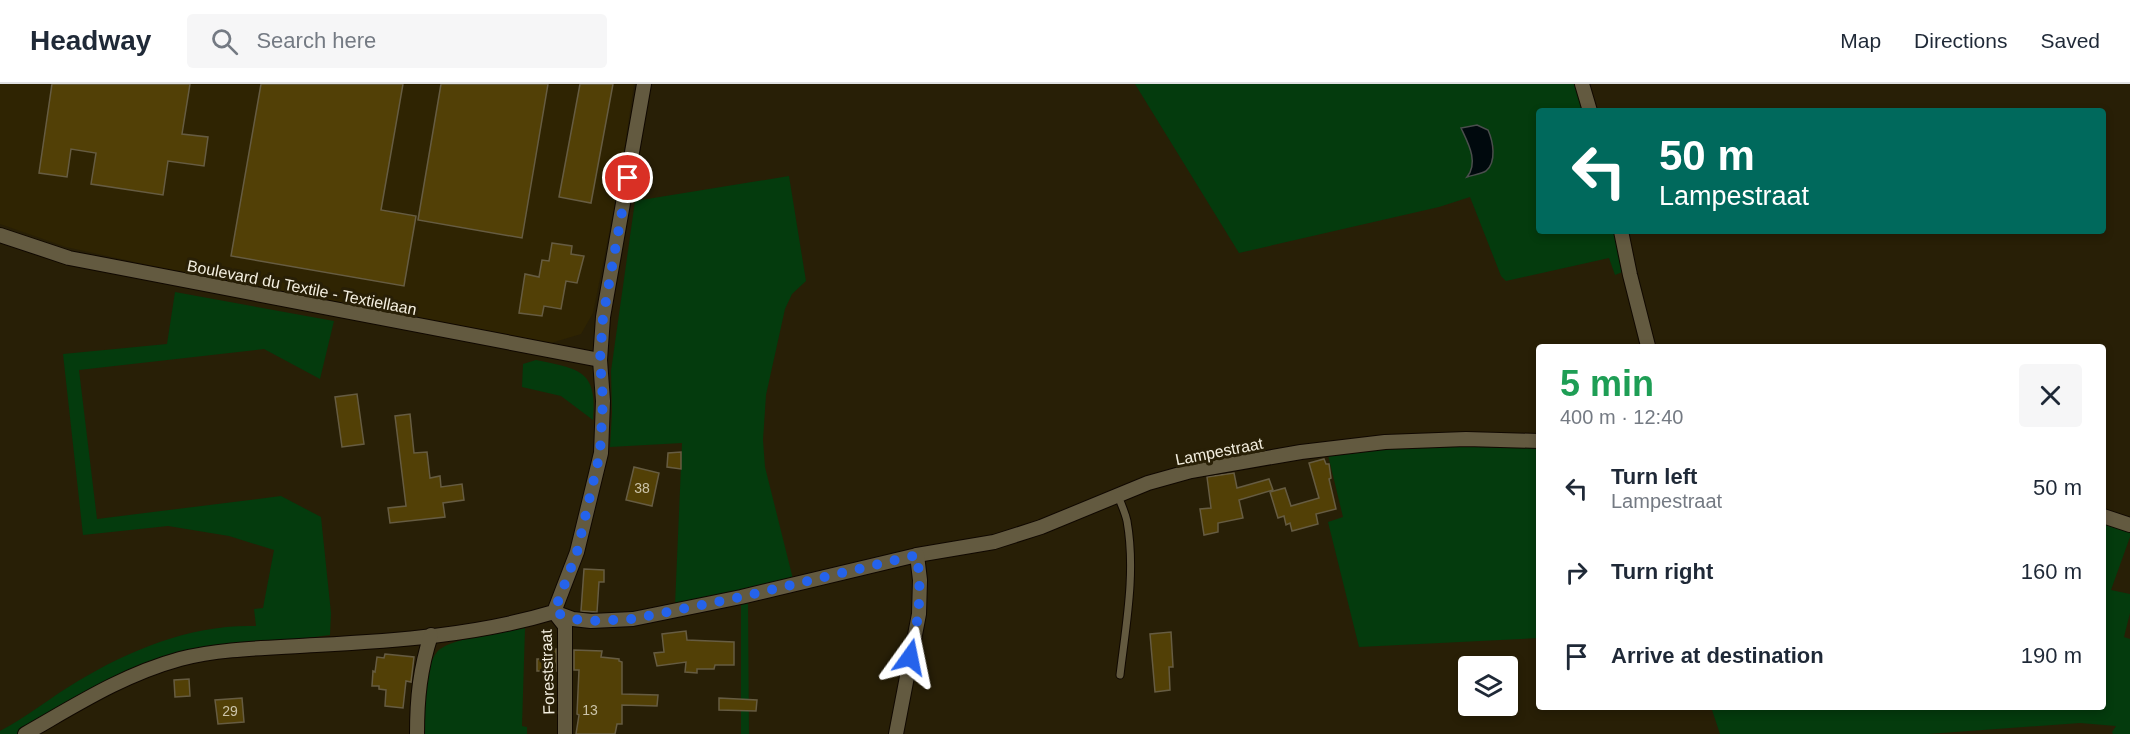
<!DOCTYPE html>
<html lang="en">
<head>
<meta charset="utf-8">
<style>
  body { margin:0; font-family:Arial,sans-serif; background:#f6f6f7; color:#1f2937; height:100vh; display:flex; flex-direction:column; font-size:22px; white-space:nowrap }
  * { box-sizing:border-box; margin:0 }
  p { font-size:20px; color:#747a83 }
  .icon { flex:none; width:33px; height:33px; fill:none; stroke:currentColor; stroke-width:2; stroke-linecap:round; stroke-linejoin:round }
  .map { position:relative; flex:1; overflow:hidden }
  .panel { position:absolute; left:1536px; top:260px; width:570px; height:366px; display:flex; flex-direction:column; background:#fff; border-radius:6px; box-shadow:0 3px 9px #0003 }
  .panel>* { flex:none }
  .hud { position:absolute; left:1536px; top:24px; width:570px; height:126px; border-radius:6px; box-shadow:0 3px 9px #0003; background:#00695c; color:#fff; overflow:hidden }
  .buttons { position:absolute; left:1458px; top:572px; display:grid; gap:12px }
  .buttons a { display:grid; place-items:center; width:60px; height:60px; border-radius:6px; background:#fff; box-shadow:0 3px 9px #0003; font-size:30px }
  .pin { position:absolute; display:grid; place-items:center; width:51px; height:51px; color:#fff; margin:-26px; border:3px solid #fff; border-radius:50%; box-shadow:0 2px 6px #0007 }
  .me { position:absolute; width:66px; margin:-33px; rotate:12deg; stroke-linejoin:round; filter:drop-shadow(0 0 4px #0008) }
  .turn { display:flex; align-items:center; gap:21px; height:126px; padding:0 24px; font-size:27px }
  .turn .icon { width:78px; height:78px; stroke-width:2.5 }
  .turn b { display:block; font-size:42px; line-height:51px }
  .round { display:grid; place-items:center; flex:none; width:63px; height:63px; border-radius:6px; background:#f6f6f7 }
  .head { display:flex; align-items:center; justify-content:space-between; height:102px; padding:0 24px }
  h1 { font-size:36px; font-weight:600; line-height:45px; color:#1e9e55 }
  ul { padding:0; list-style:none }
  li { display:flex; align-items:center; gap:18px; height:84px; padding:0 24px }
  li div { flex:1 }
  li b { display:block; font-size:22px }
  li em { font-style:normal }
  header { display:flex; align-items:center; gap:36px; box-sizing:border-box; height:84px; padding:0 30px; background:#fff; border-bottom:2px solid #e0e1e3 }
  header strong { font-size:28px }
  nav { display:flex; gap:33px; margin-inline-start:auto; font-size:21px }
  .search { width:420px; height:54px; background:#f6f6f7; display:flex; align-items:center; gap:15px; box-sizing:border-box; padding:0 21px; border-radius:6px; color:#747a83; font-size:22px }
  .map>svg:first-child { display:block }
</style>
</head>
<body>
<header>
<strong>Headway</strong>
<div class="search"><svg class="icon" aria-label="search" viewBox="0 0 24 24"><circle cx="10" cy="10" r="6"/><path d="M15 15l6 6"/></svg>Search here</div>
<nav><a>Map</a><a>Directions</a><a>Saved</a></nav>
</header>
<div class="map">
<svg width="2130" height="650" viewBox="0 0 2130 650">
  <rect width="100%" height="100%" fill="#281f06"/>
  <!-- built -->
  <polygon fill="#2f2402" points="0,0 634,0 620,95 593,229 581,250 551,259 167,185 66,163 0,140"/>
  <!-- green -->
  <g fill="#043b0d" fill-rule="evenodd">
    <path d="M1135 0H1579L1586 27H1539V147H1617L1625 187 1615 191 1609 174 1506 197 1501 192 1470 113 1439 123 1239 169ZM1462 44 1494 63 1488 84 1468 92C1478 77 1468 59 1462 44Z"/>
    <polygon points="789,92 806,197 792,210 785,225 766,311 763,356 765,383 793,495 675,521 682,359 610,363 612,329 611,287 635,117"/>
    <path d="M175 208 334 237 320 295 264 265 79 286 97 435 281 412 321 433 331 529 330 551 239 563 92 606 17 650H0V647C27 633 51 613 78 597 131 565 193 540 256 542L254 525 263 524 274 466 229 452 168 442 83 451 63 270 167 260Z"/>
    <path d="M536 276C578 285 598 285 593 336L561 312 522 303 523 280Z"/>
    <polygon points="1410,362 1539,364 1539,554 1359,563 1328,438 1343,433 1328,371"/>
    <polygon points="2103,438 2130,448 2130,453 2111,506 2130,510 2130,529 2124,553 2130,555 2130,650 2113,650 2112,648 2116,642 2080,639 1928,650 1720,650 1711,623 2103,622"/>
    <polygon points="748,518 749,650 741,650 741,520"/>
    <path d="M525 544 522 642 527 643V650H424C425 629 423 585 437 568 449 554 505 548 525 544Z"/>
  </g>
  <!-- water -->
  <path fill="#00090d" stroke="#4a4e4d" stroke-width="1.5" d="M1477 41 1488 46C1493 57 1497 78 1486 87 1481 90 1473 91 1467 93 1479 78 1468 59 1461 44Z"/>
  <!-- building -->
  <g fill="#524006" stroke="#665c42" stroke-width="1.5">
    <polygon points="52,0 190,0 182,50 208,53 204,82 168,77 163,111 91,100 96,69 71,65 67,93 39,89"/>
    <polygon points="261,0 403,0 381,126 416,132 404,202 231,172"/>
    <polygon points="441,0 548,0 522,154 418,136"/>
    <polygon points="580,0 613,0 591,119 559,113"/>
    <polygon points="552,159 572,162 571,170 584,172 577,199 566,197 561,225 544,222 542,232 519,229 525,190 539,193 542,176 549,177"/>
    <polygon points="357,310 364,360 342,363 335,313"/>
    <polygon points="410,330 414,369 427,368 430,394 440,392 441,403 462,400 464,416 443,419 445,433 390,439 388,424 406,422 395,332"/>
    <polygon points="681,368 681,385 667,383 668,369"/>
    <polygon points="1324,375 1326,380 1329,380 1331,394 1329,395 1336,425 1316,430 1318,440 1292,447 1290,439 1286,441 1284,432 1278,434 1270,408 1285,404 1291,422 1319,414 1309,379"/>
    <polygon points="634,383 659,389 652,422 626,416"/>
    <polygon points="1234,389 1237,404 1269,395 1273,406 1239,416 1243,434 1218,439 1218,448 1204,451 1200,425 1211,424 1207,393"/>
    <polygon points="584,485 604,486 604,498 599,498 597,528 581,527"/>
    <polygon points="686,547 687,556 734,558 734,581 715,581 714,585 697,585 697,589 685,588 686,578 657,582 654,569 664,568 662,550"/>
    <polygon points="1171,548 1173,583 1169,583 1170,606 1155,608 1150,550"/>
    <polygon points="551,565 556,565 556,587 537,587 537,575 551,575"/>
    <polygon points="574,566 602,567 601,573 619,575 619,577 622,578 622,610 658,611 657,622 622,621 622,640 617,640 615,650 576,650 579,631 577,630 579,586 574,586"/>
    <polygon points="385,570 414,573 411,598 406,597 403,624 385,622 386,606 379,605 379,602 372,602 373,587 375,588 377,573 384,574"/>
    <polygon points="189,595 190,612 175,613 174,596"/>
    <polygon points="242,614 244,638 218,640 215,616"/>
    <polygon points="719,614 757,616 756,627 719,626"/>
  </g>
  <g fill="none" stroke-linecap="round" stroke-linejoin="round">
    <defs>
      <path id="service" d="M1117 410C1121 419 1125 428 1127 437 1136 488 1126 540 1120 591"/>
      <g id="minor">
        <polyline points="1582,0 1590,27"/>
        <polyline points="1621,147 1630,191 1648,262"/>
        <polyline points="0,151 69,174 600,276"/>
        <polyline points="2103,432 2130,441"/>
        <polyline points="554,528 573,535 591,537 633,535 741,513 917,471 994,458 1041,443 1148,399 1191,387 1301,368 1385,358 1466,355 1539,357"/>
        <polyline points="554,528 565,542 565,650"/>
        <path d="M25 650C76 621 122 591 180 575 222 564 272 564 316 561 395 557 478 551 554 528L577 468 601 369 603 317 600 276 603 233 644 0"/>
        <path d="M417 650C417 614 420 585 431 551"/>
        <polyline points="896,650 919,530 920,496 917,471"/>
      </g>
    </defs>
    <!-- service casing -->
    <use href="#service" stroke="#100800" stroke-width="9"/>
    <!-- minor casing -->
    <use href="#minor" stroke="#100800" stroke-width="16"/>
    <!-- service -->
    <use href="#service" stroke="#635a40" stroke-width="7"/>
    <!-- minor -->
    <use href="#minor" stroke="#635a40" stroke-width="14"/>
  </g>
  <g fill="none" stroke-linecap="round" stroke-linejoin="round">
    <!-- route -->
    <path stroke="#2563eb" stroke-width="10" stroke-dasharray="0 18" d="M628 94 603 233 600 276 603 316 600 369 577 468 554 528 573 535 591 537 633 535 741 513 917 471C922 511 919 534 910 573"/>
  </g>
  <g text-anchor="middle" stroke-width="6" stroke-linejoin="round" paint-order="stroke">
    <!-- number labels -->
    <g font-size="14" fill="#ccc4aa">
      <text x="642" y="409">38</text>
      <text x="590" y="631">13</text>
      <text x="230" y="632">29</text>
    </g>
    <!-- street labels -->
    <g font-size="16" fill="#f5f0e1" stroke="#281f06">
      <text transform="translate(302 203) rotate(11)" y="6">Boulevard du Textile - Textiellaan</text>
      <text transform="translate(1219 367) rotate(-11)" y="6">Lampestraat</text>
      <text transform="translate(547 588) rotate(-92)" y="6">Foreststraat</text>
    </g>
  </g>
</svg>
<div class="buttons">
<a><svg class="icon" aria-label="layers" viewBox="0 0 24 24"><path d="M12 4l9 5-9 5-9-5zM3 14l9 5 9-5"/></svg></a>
</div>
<div class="pin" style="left:628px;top:94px;background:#d93025"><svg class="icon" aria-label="arrive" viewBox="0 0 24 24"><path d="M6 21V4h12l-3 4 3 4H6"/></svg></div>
<svg class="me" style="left:910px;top:573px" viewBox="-20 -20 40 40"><path d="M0-17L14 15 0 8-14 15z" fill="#2563eb" stroke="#fff" stroke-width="4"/></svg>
<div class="hud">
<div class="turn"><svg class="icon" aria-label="left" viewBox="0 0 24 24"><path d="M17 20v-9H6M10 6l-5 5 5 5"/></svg><div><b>50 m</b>Lampestraat</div></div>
</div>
<section class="panel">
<div class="head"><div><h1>5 min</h1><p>400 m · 12:40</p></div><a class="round"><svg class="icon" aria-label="close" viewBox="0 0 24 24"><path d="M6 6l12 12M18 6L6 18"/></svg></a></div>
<ul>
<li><svg class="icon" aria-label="left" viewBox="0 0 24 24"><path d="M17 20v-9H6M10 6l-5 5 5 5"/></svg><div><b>Turn left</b><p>Lampestraat</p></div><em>50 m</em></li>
<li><svg class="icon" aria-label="right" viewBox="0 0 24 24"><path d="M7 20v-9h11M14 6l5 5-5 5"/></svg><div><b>Turn right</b></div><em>160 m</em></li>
<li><svg class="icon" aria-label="arrive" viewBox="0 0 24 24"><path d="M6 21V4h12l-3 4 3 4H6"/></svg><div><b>Arrive at destination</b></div><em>190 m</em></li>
</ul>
</section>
</div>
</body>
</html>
